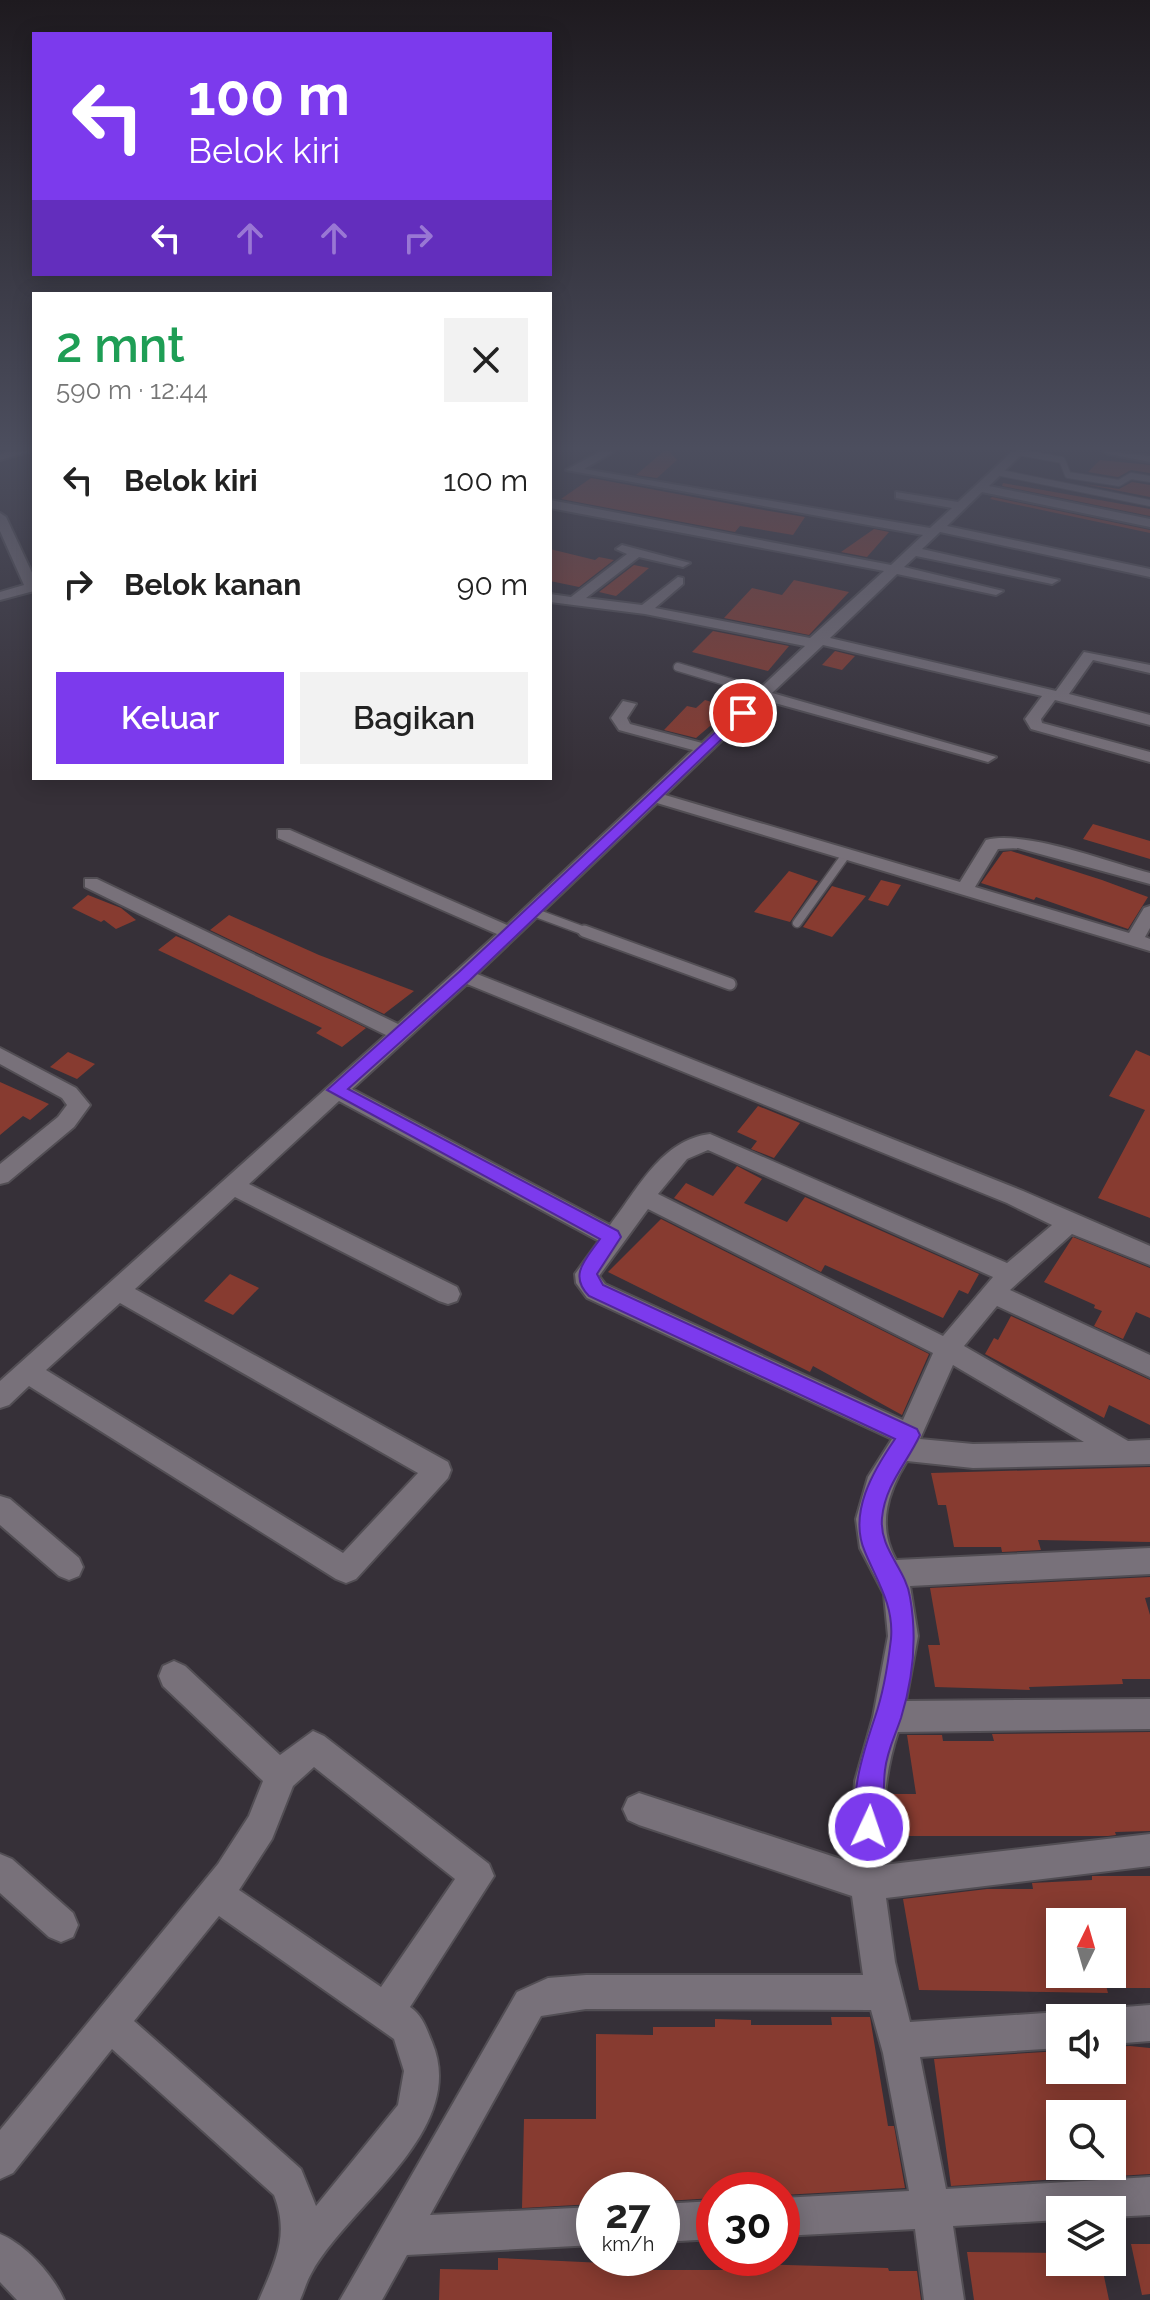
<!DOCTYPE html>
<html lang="id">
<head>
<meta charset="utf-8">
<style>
  body { margin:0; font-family:Raleway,sans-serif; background:#f2f2f2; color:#222; height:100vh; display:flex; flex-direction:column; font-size:30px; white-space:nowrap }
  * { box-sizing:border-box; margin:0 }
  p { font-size:26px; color:#767676 }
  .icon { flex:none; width:44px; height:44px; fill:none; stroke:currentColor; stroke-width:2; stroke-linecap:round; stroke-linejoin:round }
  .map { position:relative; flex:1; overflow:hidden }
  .panel { position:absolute; left:32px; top:292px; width:520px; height:488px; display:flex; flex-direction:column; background:#fff; border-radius:0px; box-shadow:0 4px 20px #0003 }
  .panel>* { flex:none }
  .top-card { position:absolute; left:32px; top:32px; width:520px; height:244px; border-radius:0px; box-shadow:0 4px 20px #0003; background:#7c3aed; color:#fff; overflow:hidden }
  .needle { width:52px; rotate:5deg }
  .tools { position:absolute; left:1046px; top:1908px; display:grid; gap:16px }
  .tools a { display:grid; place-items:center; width:80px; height:80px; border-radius:0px; background:#fff; box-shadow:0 4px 20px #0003; font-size:40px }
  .speed { position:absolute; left:576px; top:2172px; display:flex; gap:16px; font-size:40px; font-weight:700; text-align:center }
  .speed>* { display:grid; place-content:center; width:104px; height:104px; border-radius:50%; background:#fff; box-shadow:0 4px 20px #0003; line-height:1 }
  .speed small { font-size:20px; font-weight:400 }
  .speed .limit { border:12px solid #d22; background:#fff; color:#111 }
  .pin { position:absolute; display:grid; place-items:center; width:68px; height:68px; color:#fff; margin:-34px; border:4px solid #fff; border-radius:50%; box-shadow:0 2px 8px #0007 }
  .me { position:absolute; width:88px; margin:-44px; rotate:3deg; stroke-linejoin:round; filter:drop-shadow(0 0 6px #0008) }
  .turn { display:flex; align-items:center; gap:28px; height:168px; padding:0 24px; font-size:36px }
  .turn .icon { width:104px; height:104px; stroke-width:2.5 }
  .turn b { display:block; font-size:56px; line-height:68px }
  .lanes { display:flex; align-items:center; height:76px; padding:0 24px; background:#0003; justify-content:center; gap:40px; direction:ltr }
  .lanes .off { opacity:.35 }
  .round { display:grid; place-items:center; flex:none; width:84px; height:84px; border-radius:0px; background:#f2f2f2 }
  .head { display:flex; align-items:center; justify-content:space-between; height:136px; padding:0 24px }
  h1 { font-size:48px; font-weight:600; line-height:60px; color:#1e9e55 }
  .cta { display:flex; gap:16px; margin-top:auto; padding:16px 24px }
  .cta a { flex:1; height:92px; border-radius:0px; background:#7c3aed; color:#fff; font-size:32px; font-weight:600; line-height:92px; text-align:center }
  .cta a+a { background:#f2f2f2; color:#222 }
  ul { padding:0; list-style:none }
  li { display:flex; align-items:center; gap:24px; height:104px; padding:0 24px }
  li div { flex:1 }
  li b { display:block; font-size:30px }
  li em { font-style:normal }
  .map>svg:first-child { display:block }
</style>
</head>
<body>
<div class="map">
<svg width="1150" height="2300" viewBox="0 0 1150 2300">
  <rect width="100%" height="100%" fill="#363038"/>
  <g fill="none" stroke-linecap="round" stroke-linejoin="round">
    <!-- stream -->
    <polyline stroke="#00212a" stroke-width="4" points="0,453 9,451"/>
  </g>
  <!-- building -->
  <g fill="#873b30">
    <polygon points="664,451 669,451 677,460 657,478 636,475"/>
    <polygon points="1100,460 1150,465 1150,473 1131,470 1118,477 1088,472"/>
    <polygon points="591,478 758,509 805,517 793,535 740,526 735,532 561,499"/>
    <polygon points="1132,482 1150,485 1150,497 1084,484 1119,489"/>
    <polygon points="1003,483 1150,509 1150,516 1002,486"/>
    <polygon points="992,497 1150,530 1150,533 990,499"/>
    <polygon points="874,529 889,532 867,557 841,552"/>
    <polygon points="550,549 595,560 599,557 614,560 579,587 550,581"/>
    <polygon points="634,565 649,568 616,596 599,592"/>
    <polygon points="794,580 849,592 809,635 724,618 752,588 782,595"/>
    <polygon points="713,631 789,646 768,671 692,652"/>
    <polygon points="835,651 855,656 842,670 822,665"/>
    <polygon points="705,700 731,708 696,738 664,730 687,706 696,708"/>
    <polygon points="1093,824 1150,841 1150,859 1083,839"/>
    <polygon points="1011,851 1102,880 1148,897 1128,929 1036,897 1034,900 981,883 1003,852"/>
    <polygon points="789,871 818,881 790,922 754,912"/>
    <polygon points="881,880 901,885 888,906 868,900"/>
    <polygon points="832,886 866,896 832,937 803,927"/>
    <polygon points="88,895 121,908 136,920 116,929 104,920 101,922 72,908"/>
    <polygon points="229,915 319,955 414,991 384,1014 210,930"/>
    <polygon points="176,936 190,942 366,1028 342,1047 316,1033 322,1028 158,950"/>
    <polygon points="1136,1050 1150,1056 1150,1218 1098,1198 1145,1110 1109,1096"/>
    <polygon points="68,1052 95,1064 77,1079 50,1067"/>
    <polygon points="0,1082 49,1104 30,1120 23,1116 0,1135"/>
    <polygon points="758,1106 800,1123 774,1158 751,1149 757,1141 737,1132"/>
    <polygon points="737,1166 762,1179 744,1203 787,1222 805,1197 979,1274 968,1294 959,1290 943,1318 825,1265 821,1272 674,1198 686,1183 713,1196"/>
    <polygon points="661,1219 929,1354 902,1415 813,1366 810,1372 608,1272"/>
    <polygon points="1073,1237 1150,1268 1150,1318 1136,1312 1123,1339 1094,1326 1102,1311 1094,1308 1095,1305 1044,1282"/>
    <polygon points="230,1274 259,1288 233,1315 204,1301"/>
    <polygon points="1011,1316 1150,1380 1150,1425 1109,1405 1104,1418 985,1354 994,1338 998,1340"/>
    <polygon points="1150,1467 1150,1542 1038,1540 1041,1550 1002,1552 1001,1547 954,1547 946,1505 938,1505 931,1473"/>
    <polygon points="1150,1577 1150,1597 1145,1598 1150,1615 1150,1679 1122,1679 1123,1684 1029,1687 1030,1690 935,1687 928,1645 940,1645 930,1588"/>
    <polygon points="1150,1732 1150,1831 1115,1832 1116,1835 1108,1836 892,1836 888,1794 916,1794 907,1735 942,1735 943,1741 994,1741 992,1734"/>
    <polygon points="1092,1876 1150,1876 1150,1988 1121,1988 1112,1951 1112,1922 1060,1922 1060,1974 1103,1974 1108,1993 919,1990 903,1899 987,1889 1033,1889 1032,1883 1092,1880"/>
    <polygon points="831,2017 870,2017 888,2126 894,2126 905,2188 783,2195 783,2190 714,2190 714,2198 666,2201 666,2190 594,2190 594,2204 522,2208 524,2119 596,2119 596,2034 653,2035 653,2027 715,2027 715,2019 751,2020 751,2025 832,2025"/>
    <polygon points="1130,2046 1150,2048 1150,2174 1117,2176 1112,2152 1112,2114 1060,2114 1059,2179 951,2186 934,2059 1060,2051 1060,2070 1112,2070 1112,2047"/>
    <polygon points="1131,2244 1150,2244 1150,2294 1142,2295"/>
    <polygon points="967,2252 1060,2253 1060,2262 1101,2262 1109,2300 974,2300"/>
    <polygon points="498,2258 625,2264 625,2270 723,2270 723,2263 888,2268 889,2271 917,2271 921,2300 439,2300 440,2269 498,2270"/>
  </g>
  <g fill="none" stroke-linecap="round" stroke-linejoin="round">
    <defs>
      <g id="lane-far2">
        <polyline points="1018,452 1062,460 1068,475 1119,483 1131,476 1150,479"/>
        <polyline points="996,472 1150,503"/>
      </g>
      <g id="lane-far1">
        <polyline points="678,667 765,693"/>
        <polyline points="533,912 590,933"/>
        <polyline points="797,923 845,856"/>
      </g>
      <polyline id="lane" points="584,931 730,984"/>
      <g id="street">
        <polygon points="12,451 31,451 0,460 0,454"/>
        <path d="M601 451H615L584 469 930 528 952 508 896 498V492L958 502 1013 451H1025L989 486 1150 519V527L982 492 947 526 1150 569V577L940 532 922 549 1059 580 1052 584 916 556 904 567 1003 591 996 595 897 574 830 638 1056 691 1084 652 1150 665V673L1093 660 1069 694 1150 715V725L1055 700 1041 719 1042 723 1150 752V762L1031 729 1025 719 1042 696 823 645 772 693 996 757 988 762 764 700 665 795 960 882 986 840C1026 830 1108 862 1150 873V884L1018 848 998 849 975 887 1129 933 1144 908 1150 906V928L1145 937 1150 939V951L657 803 477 974 1023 1191 1150 1246V1265L1072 1234 1010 1290 1150 1355V1377L997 1306 964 1346 1128 1441 1150 1440V1464L973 1468 907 1461C887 1493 877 1526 896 1560L1150 1548V1574L910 1586 918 1636 906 1701 1150 1699V1729L898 1732C884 1774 881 1821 883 1865L1150 1834V1866L886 1898 895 1962 910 2022 1060 2012 1073 2018H1060V2048L920 2057 946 2189 1150 2177V2215L1112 2217V2210H1060V2220L953 2226 964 2300H924L915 2229 782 2236V2198L909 2191 883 2053 871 2010 586 2009 541 2016 430 2215 594 2207V2245L407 2255 382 2300H340L517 1992 548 1978 586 1975H863L852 1896 639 1825 628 1820 623 1809 628 1798 639 1793 850 1862 855 1781 873 1717 888 1636 884 1594 860 1548 856 1519 868 1477 892 1439 587 1298 576 1283 575 1274 599 1241 339 1101 249 1184 457 1287 460 1294 457 1301 448 1304 439 1301 235 1197 135 1289 448 1462 451 1470 448 1478 356 1579 346 1583 336 1579 29 1386 9 1405 0 1408V1381L386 1035 85 887V879H97L398 1024 497 934 278 838V830H290L507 925 693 750 619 730 611 718 623 701 636 704 627 718 630 724 702 743 805 646 645 614 550 602V594L571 597 627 554 616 549 622 545 690 563 683 567 639 557 586 598 642 605 678 577 683 578V584L655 608 810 638 884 571 550 508V500L891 565 923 535 566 470ZM467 984 1007 1203 1052 1225 1007 1263 710 1134C661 1140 638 1189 610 1225L352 1089ZM708 1150 993 1277 943 1336 658 1194 687 1159ZM648 1209 933 1353 903 1420 605 1284 599 1276ZM120 1303 418 1473 343 1553 46 1370ZM953 1365 1084 1442 973 1444 920 1439Z"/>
        <polygon points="1103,451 1150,456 1150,462 1109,454"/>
        <polygon points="0,513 6,517 34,577 34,591 0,600 0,592 24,585 0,531"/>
        <polygon points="0,1048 76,1088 90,1105 74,1127 8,1182 0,1184 0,1164 58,1117 67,1105 62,1098 0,1064"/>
        <polygon points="0,1496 10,1499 79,1558 83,1567 79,1576 69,1580 59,1576 0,1525"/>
        <path d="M174 1661 185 1666 280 1755 313 1731 324 1736 489 1864 494 1876 410 2007C423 2016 426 2028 432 2042 469 2130 350 2204 312 2272 307 2280 304 2291 300 2300H259C275 2262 290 2236 274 2195L112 2049 13 2173 0 2179V2130L218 1864 249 1816 263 1781 163 1686 159 1676 163 1666ZM314 1767 455 1879 381 1987 239 1890 272 1839 293 1786ZM219 1916 394 2039 404 2071 398 2105 316 2206 301 2169 134 2021Z"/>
        <polygon points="0,1854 12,1859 73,1913 78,1925 73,1937 61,1942 49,1937 0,1893"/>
        <polygon points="1150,2005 1150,2041 1112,2044 1112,2018 1098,2018 1099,2013 1112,2008"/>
        <polygon points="714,2201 714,2239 662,2242 662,2204"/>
        <path d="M0 2234C25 2244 53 2275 64 2300H17L0 2282Z"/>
      </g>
    </defs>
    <!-- lane-far2 casing -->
    <use href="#lane-far2" stroke="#524e54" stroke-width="8"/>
    <!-- lane-far1 casing -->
    <use href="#lane-far1" stroke="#524e54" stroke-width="11"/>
    <!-- lane casing -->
    <use href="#lane" stroke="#524e54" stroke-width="15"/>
    <!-- street casing -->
    <use href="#street" stroke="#524e54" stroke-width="4"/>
    <!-- lane-far2 -->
    <use href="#lane-far2" stroke="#78717a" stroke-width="6"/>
    <!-- lane-far1 -->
    <use href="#lane-far1" stroke="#78717a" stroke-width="8"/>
    <!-- lane -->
    <use href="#lane" stroke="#78717a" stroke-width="11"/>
    <!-- street -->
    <use href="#street" fill="#78717a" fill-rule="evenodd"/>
  </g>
  <!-- sky -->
  <linearGradient id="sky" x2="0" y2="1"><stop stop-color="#1e1a1f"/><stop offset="0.58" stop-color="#4c4e5e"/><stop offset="1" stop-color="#4c4e5e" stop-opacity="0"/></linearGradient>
  <rect width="1150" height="773" fill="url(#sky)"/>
  <!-- route -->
  <path fill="#7c3aed" stroke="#51269a" stroke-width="2" d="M739 710 749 713 470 980 348 1089 618 1231 621 1237 597 1274 603 1285 917 1429 920 1435C907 1463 885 1485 882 1518 879 1549 906 1569 910 1597 917 1636 913 1679 901 1718 895 1736 887 1751 885 1770 882 1792 887 1816 878 1836L869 1840 860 1836C846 1803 864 1750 875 1717 883 1694 888 1664 891 1639 894 1605 877 1581 865 1552 848 1513 873 1471 895 1439L589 1296C568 1275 586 1259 600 1239L327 1090 459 972Z"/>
</svg>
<div class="tools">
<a><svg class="needle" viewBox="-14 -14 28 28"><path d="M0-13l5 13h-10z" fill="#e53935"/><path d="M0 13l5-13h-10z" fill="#767676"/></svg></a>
<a><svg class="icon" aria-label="sound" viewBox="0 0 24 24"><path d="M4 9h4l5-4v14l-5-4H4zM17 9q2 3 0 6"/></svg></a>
<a><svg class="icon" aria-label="search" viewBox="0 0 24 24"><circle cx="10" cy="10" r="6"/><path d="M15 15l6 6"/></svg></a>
<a><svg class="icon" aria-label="layers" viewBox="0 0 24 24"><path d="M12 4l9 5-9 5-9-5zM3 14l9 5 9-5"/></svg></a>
</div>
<div class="speed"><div>27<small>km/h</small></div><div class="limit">30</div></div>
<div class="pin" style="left:743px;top:713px;background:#d93025"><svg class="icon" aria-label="arrive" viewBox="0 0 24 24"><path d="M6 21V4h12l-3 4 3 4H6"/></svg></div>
<svg class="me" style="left:869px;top:1827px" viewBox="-20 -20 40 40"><circle r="17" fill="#7c3aed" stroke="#fff" stroke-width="3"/><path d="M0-11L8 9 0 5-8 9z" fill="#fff"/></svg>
<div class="top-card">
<div class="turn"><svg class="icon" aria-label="left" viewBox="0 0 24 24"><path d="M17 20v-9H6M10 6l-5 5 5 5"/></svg><div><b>100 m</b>Belok kiri</div></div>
<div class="lanes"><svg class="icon" aria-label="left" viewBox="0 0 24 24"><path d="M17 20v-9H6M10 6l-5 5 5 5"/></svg><svg class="icon off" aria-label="ahead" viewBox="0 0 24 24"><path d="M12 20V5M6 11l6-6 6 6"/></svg><svg class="icon off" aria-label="ahead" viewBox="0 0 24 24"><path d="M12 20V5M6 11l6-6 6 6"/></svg><svg class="icon off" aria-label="right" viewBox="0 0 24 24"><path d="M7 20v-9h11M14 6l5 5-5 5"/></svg></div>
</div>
<section class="panel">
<div class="head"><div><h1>2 mnt</h1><p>590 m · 12:44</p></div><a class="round"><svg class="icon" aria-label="close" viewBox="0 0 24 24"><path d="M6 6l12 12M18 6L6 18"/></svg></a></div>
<ul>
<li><svg class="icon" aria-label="left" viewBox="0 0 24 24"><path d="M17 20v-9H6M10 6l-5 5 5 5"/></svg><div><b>Belok kiri</b></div><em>100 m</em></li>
<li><svg class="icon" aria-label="right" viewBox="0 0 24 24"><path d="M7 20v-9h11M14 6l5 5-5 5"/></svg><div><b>Belok kanan</b></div><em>90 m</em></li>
</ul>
<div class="cta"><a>Keluar</a><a>Bagikan</a></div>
</section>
</div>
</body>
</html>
